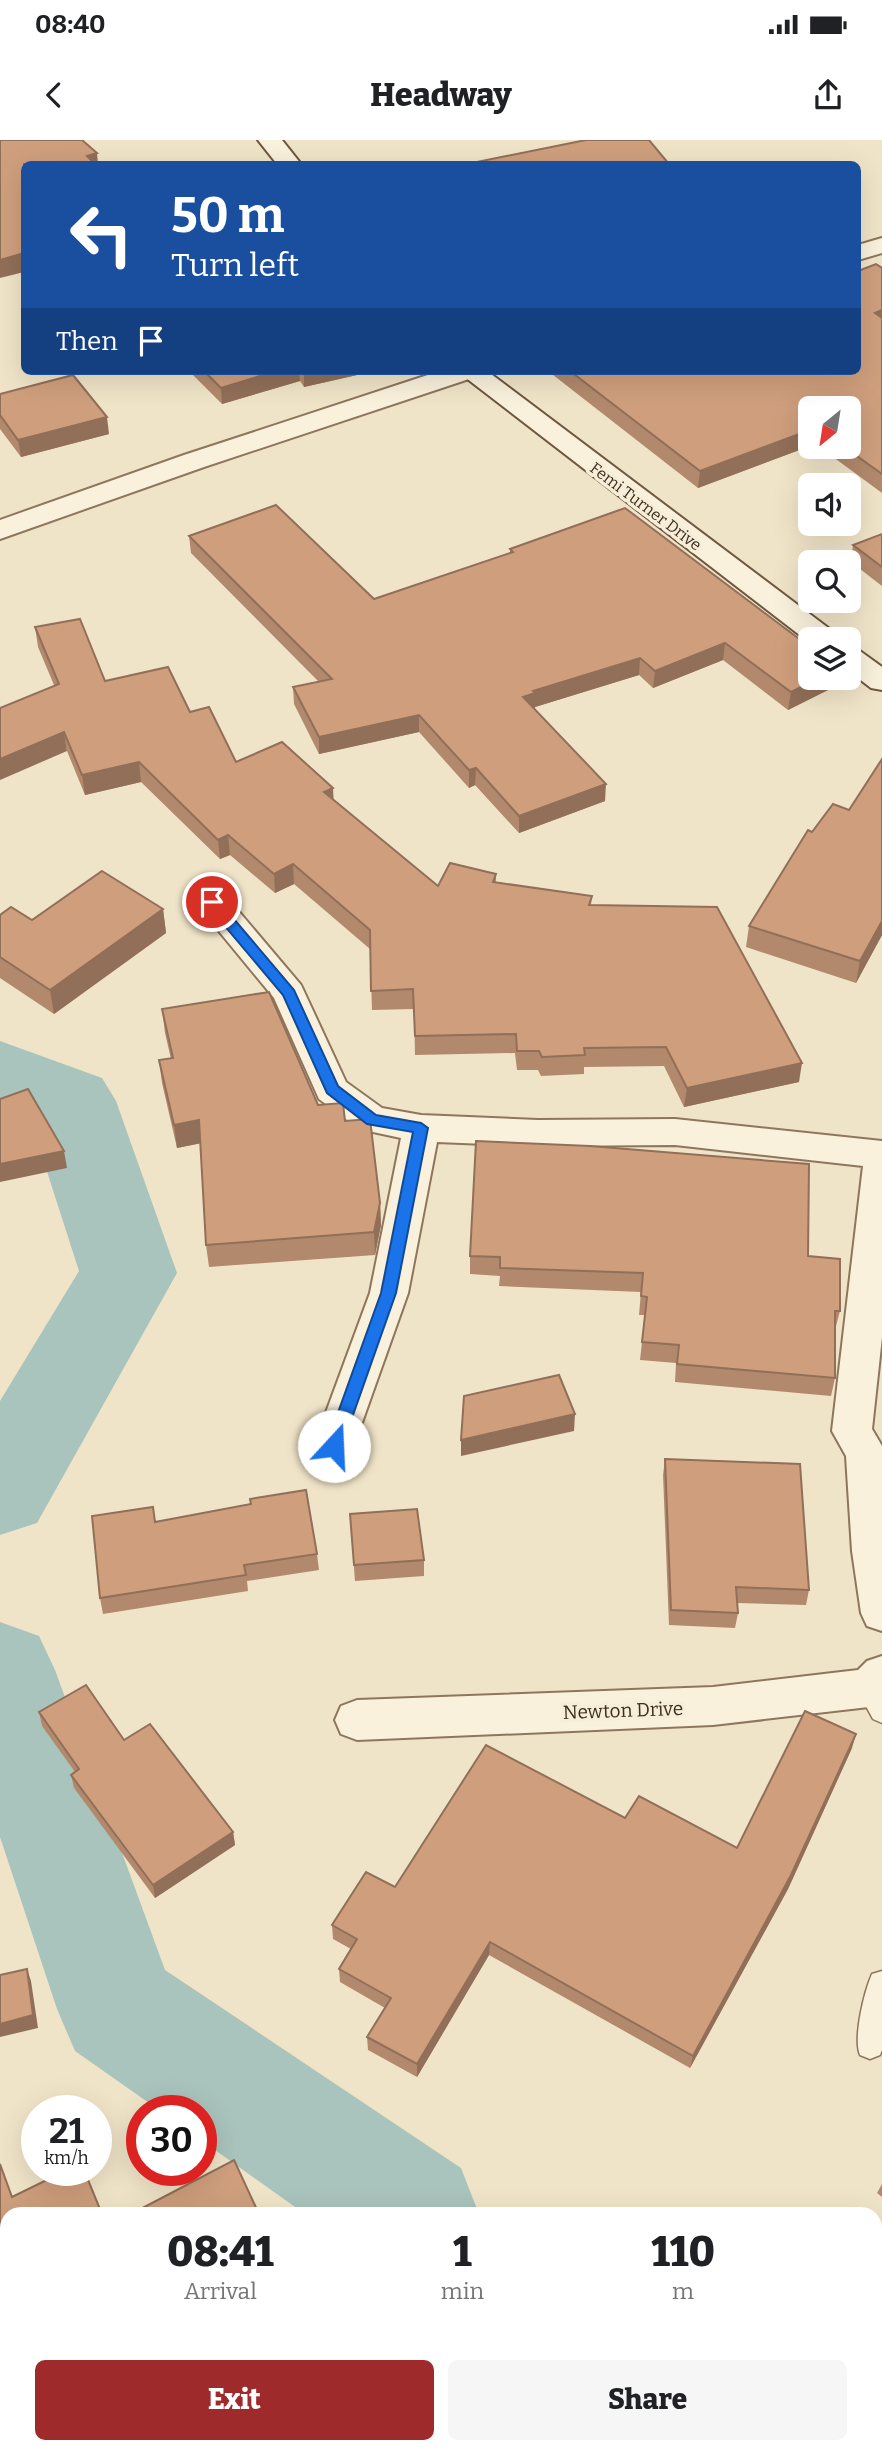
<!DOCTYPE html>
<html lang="en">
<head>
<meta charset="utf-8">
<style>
  body { margin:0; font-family:Bitter,serif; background:#f6f6f6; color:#202124; height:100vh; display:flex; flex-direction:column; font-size:26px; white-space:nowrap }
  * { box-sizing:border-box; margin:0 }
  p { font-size:23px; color:#757577 }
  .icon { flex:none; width:38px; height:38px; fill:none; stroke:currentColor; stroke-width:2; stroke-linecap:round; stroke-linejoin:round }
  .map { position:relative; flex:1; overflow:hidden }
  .drawer { position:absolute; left:0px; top:2067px; width:882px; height:247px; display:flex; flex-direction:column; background:#fff; border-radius:21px 21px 0 0; box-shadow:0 7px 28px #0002 }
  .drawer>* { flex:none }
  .top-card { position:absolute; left:21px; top:21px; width:840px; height:214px; border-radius:10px; box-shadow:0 7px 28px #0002; background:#1a4fa0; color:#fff; overflow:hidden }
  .needle { width:46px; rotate:210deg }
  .tools { position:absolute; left:798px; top:256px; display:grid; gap:14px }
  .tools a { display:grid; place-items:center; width:63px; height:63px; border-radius:10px; background:#fff; box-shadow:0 7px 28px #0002; font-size:35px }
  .speed { position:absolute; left:21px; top:1955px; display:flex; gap:14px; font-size:35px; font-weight:700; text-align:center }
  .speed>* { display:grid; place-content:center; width:91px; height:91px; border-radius:50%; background:#fff; box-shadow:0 7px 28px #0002; line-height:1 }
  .speed small { font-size:18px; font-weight:400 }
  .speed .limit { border:10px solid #d22; background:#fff; color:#111 }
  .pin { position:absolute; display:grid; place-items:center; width:60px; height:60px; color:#fff; margin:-30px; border:4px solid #fff; border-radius:50%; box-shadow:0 2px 7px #0007 }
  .me { position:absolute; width:77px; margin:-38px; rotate:20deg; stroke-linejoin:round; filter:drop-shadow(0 0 5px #0008) }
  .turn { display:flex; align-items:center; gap:24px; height:147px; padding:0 35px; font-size:32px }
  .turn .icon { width:91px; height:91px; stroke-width:2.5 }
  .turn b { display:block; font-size:49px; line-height:60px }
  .then { display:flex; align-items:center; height:66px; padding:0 35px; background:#0003; gap:14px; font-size:26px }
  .eta { display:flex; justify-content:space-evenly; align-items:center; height:119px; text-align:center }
  .eta b { font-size:42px; font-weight:800; line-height:49px }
  .action { display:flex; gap:14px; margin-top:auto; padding:14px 35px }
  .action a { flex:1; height:80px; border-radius:10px; background:#9e2a2b; color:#fff; font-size:28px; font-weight:800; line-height:80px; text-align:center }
  .action a+a { background:#f6f6f6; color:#202124 }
  .status { display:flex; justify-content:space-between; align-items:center; height:49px; padding:0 35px; background:#fff; direction:ltr }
  .status svg { height:19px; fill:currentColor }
  header { display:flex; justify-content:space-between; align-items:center; height:91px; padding:0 35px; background:#fff; font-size:32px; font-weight:800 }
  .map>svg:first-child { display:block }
</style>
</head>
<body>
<div class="status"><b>08:40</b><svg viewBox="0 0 49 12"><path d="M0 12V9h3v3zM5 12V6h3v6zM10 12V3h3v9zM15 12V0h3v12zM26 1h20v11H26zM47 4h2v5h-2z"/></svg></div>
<header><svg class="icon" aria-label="back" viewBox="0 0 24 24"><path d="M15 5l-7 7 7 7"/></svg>Headway<svg class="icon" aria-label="share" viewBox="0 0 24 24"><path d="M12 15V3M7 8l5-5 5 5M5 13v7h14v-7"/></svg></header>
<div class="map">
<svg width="882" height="2312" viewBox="0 0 882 2312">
  <rect width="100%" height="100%" fill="#f0e4c8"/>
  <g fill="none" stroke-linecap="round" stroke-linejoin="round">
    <!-- river -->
    <g fill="#a9c4bc" fill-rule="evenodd">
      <polygon points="0,901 102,938 116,961 177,1133 37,1383 0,1395 0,1261 79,1131 31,982 0,969"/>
      <polygon points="0,1482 39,1496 55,1530 165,1830 461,2028 479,2074 305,2074 201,2000 201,1970 159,1970 75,1911 57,1869 0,1697"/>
      <polygon points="875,2243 882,2246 882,2312 796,2312 794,2306 875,2306"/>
    </g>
    <defs>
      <g id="lane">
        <polygon points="869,1537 878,1540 882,1547 882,1583 873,1579 856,1548 860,1540"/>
        <path d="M882 1831V1910L880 1915 870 1919 860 1915C853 1898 864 1852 872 1834Z"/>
      </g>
      <g id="street">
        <polygon points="882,98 882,113 858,120 858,105"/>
        <polygon points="440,231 479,231 475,237 204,327 0,399 0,380 184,315"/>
        <polygon points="212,751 224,754 301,845 346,942 382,968 421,975 538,980 675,979 882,1001 882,1197 872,1289 882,1306 882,1491 867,1486 861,1473 852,1411 846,1316 832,1291 863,1026 675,1005 538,1006 437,1002 408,1153 354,1305 348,1317 334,1322 320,1317 314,1305 370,1153 401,998 359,989 319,959 274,858 195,762 200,754"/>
        <polygon points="882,1516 882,1562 869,1567 713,1585 357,1600 341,1594 335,1580 341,1566 357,1560 713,1547 858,1530 867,1521"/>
        <polygon points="63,2306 122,2306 119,2312 61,2312"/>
      </g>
      <g id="secondary">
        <polygon points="258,0 282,0 301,24 277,24"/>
        <polygon points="457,231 487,231 835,493 839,499 810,499 810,503"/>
        <polygon points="849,508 860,511 882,527 882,550 871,548 849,531"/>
      </g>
    </defs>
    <!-- lane casing -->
    <use href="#lane" stroke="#8d765c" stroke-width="3"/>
    <!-- street casing -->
    <use href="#street" stroke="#8d765c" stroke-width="4"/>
    <!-- secondary casing -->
    <use href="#secondary" stroke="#6f573f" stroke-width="4"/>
    <!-- lane -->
    <use href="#lane" fill="#faf1dc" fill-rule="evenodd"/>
    <!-- street -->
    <use href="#street" fill="#faf1dc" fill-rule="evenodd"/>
    <!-- secondary -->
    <use href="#secondary" fill="#faf1dc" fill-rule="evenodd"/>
  </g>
  <!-- wall -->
  <g fill="#b2896c">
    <polygon points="882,128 882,353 829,314 825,316 811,306 849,306 810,268 810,306 698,348 548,231 858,231"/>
    <polygon points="189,231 357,231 357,235 304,247 300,241 222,264"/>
    <polygon points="0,254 109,294 21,317 0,289"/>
    <polygon points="882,394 882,446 851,422 853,405"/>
    <polygon points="189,396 374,459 510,413 510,409 836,546 788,570 723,520 653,548 639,535 535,567 535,569 605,661 519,693 475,645 469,648 419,592 319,614 294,564 293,547 319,542 191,413"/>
    <polygon points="35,487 105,541 190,572 236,622 333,648 333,659 438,746 496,734 496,742 592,756 591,765 799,942 684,967 664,926 584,927 584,934 541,936 538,930 517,930 515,913 415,915 414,869 372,870 370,809 294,744 275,753 230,715 220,719 141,642 85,655 67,611 54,545 38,507"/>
    <polygon points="163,769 166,793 54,874 0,838 0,775 32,780"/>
    <polygon points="749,786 882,795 856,843 746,807"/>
    <polygon points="162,869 345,981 380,1063 381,1085 375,1115 209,1127 206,1105 201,1003 177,1008 162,943 159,920 171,919 165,893"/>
    <polygon points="470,1116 808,1116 840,1171 835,1190 835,1238 831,1256 675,1242 676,1223 640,1220 645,1175 639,1175 641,1152 499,1146 500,1136 470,1134"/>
    <polygon points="665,1319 809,1450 806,1465 737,1463 738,1473 735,1488 669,1485 663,1335"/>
    <polygon points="153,1367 155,1382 317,1414 319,1430 247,1441 248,1451 103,1474 100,1458"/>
    <polygon points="350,1374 424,1420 424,1436 355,1441"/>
    <polygon points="39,1572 124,1600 233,1692 235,1705 155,1758 74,1648 71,1635 75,1632 42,1586"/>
    <polygon points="852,1608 788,1749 690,1928 489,1815 417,1937 368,1910 367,1897 385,1868 340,1842 339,1829 351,1809 333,1799 332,1785 395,1747 625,1678 737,1708"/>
    <polygon points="882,2044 882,2057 877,2053"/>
    <polygon points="323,2306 361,2306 357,2312 331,2312"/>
  </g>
  <!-- shaded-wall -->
  <g fill="#916f58">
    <polygon points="97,13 98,24 88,24 87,16"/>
    <polygon points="24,113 24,132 0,138 0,120"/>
    <polygon points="882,170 882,186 875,173"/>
    <polygon points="276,231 299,231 300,241 222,264 221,248"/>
    <polygon points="304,231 357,231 357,235 304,247"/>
    <polygon points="107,277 109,294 21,317 18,300"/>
    <polygon points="810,290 810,306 698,348 700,331"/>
    <polygon points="826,306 830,306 829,314 825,316"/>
    <polygon points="725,503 723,520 653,548 655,531"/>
    <polygon points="640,518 639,535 535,567 535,571 523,557 533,551"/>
    <polygon points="822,537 838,537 836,546 788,570 791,552"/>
    <polygon points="419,575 419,592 319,614 319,597"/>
    <polygon points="64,592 67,611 0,640 0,619"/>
    <polygon points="139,622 141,642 85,655 82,635"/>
    <polygon points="476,628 475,645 469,648 469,630"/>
    <polygon points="606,644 605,661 519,693 519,676"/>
    <polygon points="333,648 334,667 324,652"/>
    <polygon points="228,695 230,715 220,719 218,700"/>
    <polygon points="293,724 294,744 275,753 274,734"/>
    <polygon points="163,769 166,793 54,874 50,850"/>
    <polygon points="882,781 882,795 856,843 860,821"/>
    <polygon points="802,923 799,942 684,967 687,948"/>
    <polygon points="199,980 202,1003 177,1008 174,985"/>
    <polygon points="64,1011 67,1028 0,1042 0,1024"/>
    <polygon points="380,1063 381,1085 375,1115 374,1092"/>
    <polygon points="575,1274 574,1291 461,1316 461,1300"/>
    <polygon points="856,1594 852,1608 788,1749 690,1928 693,1916"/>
    <polygon points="233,1692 235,1705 155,1758 153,1745"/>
    <polygon points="490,1802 489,1815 417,1937 417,1924"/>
    <polygon points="27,1829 31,1841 38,1888 0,1897 0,1884"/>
    <polygon points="7,2249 7,2262 0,2265 0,2253"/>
    <polygon points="357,2306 361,2306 357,2312 354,2312"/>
  </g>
  <!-- building -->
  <g fill="#cf9f7d" stroke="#916f58" stroke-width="2">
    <polygon points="0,0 82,0 97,13 87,16 95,24 24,24 24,113 0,120"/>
    <polygon points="586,0 649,0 669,24 467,24"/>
    <polygon points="876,124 882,128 882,170 875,173 882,178 882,334 843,306 849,306 849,268 810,268 810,290 700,331 570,231 858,231 858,131"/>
    <polygon points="204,231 276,231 221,248"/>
    <polygon points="73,235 107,277 18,300 0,275 0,254"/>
    <polygon points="276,365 374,459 513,412 510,409 625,368 810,507 810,537 822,537 791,552 725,503 655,531 640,518 533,551 535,553 523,557 606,644 519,676 476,628 469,630 419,575 319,597 293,547 332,539 189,396"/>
    <polygon points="882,394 882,427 853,405"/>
    <polygon points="80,479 105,541 168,527 190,572 209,567 236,622 282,602 333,648 324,652 438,746 450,723 496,734 493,742 592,756 589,765 717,767 802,923 687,948 666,907 584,908 585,915 542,917 539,911 517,911 516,894 415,896 413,849 371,851 370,790 293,724 274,734 228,695 218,700 139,622 82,635 64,592 0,619 0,568 59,544 35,487"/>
    <polygon points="882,619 882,781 860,821 749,786 808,690 812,692 833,664 849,670"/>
    <polygon points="102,731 163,769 50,850 0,817 0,775 11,767 32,780"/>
    <polygon points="269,852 318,965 343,963 345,981 370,979 380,1063 374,1092 206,1105 199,980 174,985 159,920 173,918 162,869"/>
    <polygon points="28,949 64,1011 0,1024 0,959"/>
    <polygon points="476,1001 590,1006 809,1024 808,1116 840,1119 840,1171 835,1171 835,1238 677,1224 679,1205 642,1202 647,1157 641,1156 643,1133 500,1128 500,1117 470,1116"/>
    <polygon points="559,1235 575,1274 461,1300 464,1256"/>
    <polygon points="665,1319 800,1324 809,1450 736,1447 738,1473 671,1470"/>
    <polygon points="306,1350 317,1414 244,1425 246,1435 100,1458 92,1376 153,1367 155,1382 251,1364 250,1359"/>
    <polygon points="417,1369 424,1420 354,1425 350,1374"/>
    <polygon points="86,1545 124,1600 150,1584 233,1692 153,1745 71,1635 79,1629 39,1572"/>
    <polygon points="805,1571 856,1594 791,1735 693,1916 490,1802 417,1924 367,1897 391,1858 339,1829 357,1799 332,1785 366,1732 395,1747 486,1605 625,1678 639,1656 737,1708"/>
    <polygon points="27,1829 33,1875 0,1884 0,1835"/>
    <polygon points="234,2020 259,2074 131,2074"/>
    <polygon points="0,2024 12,2057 67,2030 84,2030 102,2074 7,2074 7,2249 0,2253"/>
    <polygon points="329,2306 357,2306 354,2312 337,2312"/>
    <polygon points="512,2306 564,2306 561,2312 509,2312"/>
    <polygon points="725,2306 777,2306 786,2312 722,2312"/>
  </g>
  <!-- route -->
  <polygon fill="#1a73e8" stroke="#114b97" stroke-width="2" points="212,757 217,759 294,850 338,946 376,975 421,983 428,988 396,1153 342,1306 340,1310 328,1310 326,1306 381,1153 413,992 367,984 327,953 283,855 207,765 205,762"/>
  <g text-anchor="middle" stroke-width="7" stroke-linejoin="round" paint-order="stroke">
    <!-- far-street labels -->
    <g font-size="16" fill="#3d2e20" stroke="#f7eed8">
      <text transform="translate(646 366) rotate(37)" y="6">Femi Turner Drive</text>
    </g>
    <!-- street labels -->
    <g font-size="19" fill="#3d2e20" stroke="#f7eed8">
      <text transform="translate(623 1570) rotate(-2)" y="7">Newton Drive</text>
    </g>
  </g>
</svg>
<div class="tools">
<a><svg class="needle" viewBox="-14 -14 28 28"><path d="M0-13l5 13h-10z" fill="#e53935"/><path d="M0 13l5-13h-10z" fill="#757577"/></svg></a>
<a><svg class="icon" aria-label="sound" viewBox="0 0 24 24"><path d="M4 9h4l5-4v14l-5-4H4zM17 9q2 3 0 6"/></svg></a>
<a><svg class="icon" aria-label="search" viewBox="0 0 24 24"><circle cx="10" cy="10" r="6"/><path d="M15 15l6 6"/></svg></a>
<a><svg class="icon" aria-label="layers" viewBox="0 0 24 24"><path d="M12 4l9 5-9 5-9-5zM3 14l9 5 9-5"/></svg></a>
</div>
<div class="speed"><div>21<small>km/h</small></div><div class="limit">30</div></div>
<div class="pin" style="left:212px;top:762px;background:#d93025"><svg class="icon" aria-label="arrive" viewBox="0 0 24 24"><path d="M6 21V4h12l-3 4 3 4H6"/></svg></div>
<svg class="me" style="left:334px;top:1306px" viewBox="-20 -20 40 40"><circle r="19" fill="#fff"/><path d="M0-13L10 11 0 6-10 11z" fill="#1a73e8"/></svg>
<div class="top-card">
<div class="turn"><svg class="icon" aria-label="left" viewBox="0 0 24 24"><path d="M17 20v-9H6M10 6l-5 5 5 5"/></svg><div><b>50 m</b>Turn left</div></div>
<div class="then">Then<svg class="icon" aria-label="arrive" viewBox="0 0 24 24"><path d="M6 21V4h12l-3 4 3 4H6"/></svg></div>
</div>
<section class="drawer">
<div class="eta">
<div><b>08:41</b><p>Arrival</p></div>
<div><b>1</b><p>min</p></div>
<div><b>110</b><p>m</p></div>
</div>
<div class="action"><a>Exit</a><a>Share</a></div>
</section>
</div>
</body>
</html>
